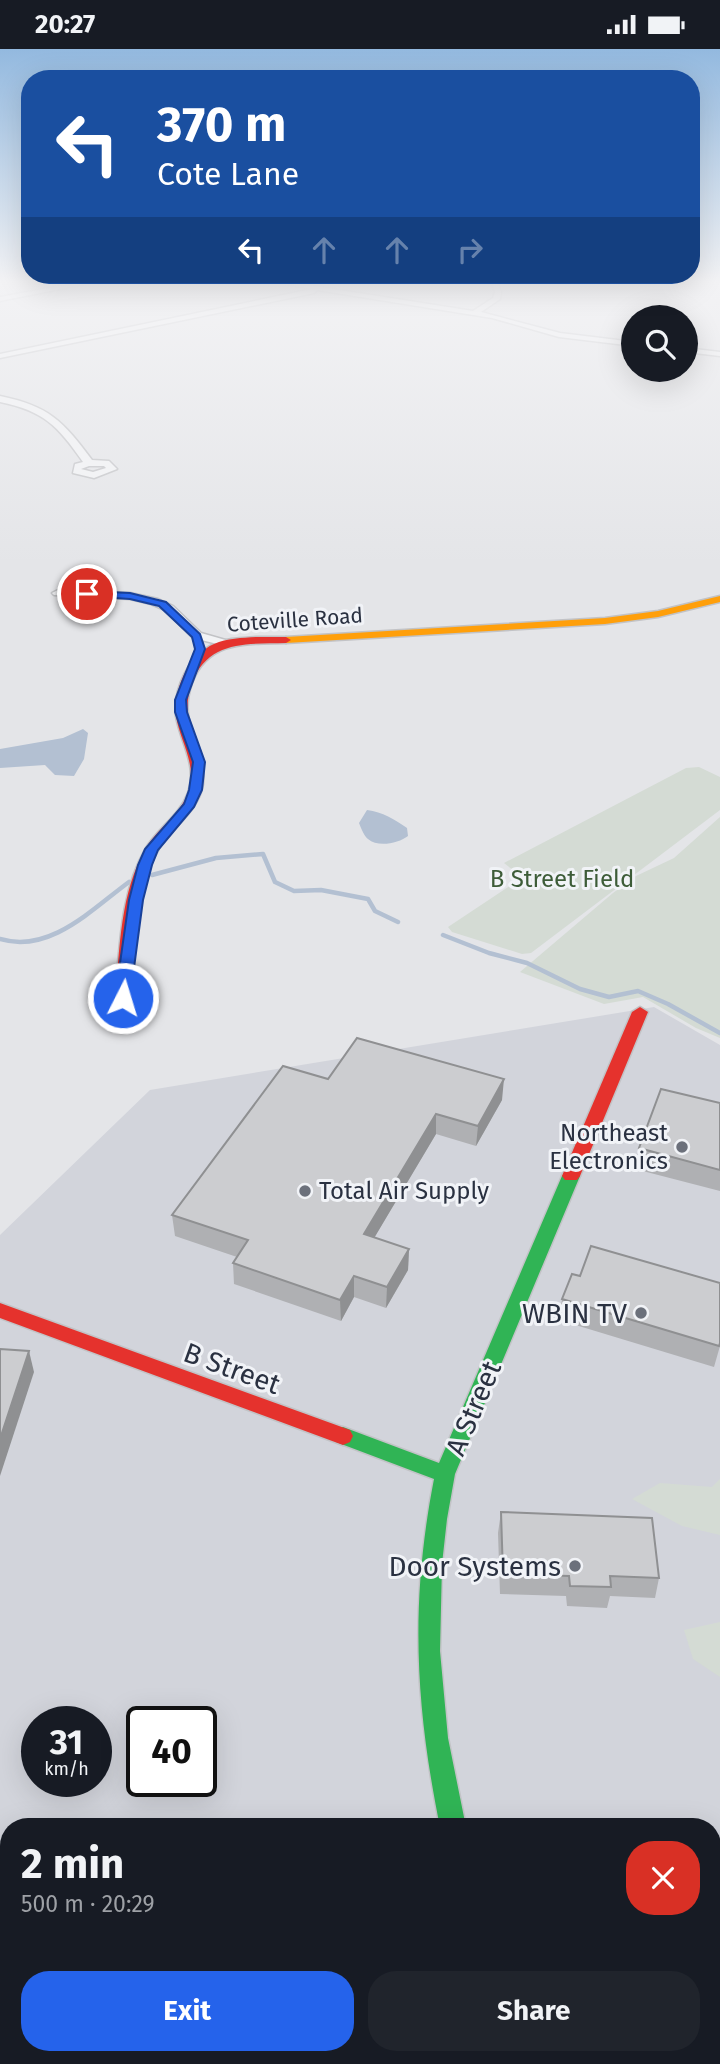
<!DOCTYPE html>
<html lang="en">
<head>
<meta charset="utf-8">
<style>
  body { margin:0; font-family:"Fira Sans",sans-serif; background:#20242c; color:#f1f3f6; height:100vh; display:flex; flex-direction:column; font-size:26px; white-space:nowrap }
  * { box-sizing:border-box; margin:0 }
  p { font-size:23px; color:#9ea1a6 }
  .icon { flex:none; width:38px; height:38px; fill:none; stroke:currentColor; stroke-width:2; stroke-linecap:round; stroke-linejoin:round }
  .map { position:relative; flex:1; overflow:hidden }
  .details { position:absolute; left:0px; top:1769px; width:721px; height:247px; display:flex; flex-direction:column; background:#171b24; border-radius:28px 28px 0 0; box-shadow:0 7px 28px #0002 }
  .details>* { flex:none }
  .top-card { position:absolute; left:21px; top:21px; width:679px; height:214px; border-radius:28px; box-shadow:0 7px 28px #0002; background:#1a4fa0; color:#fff; overflow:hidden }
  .fabs { position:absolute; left:621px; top:256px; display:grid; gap:14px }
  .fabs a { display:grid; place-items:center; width:77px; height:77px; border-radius:50%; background:#171b24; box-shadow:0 7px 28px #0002; font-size:35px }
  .speed { position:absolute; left:21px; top:1657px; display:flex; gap:14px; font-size:35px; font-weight:700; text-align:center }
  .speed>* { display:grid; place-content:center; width:91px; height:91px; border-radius:50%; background:#171b24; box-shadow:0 7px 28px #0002; line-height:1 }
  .speed small { font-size:18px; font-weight:400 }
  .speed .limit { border:4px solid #111; border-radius:10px; background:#fff; color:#111 }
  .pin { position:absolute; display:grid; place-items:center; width:60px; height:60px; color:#fff; margin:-30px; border:4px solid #fff; border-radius:50%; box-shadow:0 2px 7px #0007 }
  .me { position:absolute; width:77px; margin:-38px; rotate:5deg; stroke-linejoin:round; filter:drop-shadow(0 0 5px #0008) }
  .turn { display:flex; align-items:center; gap:24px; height:147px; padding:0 21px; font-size:32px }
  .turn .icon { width:91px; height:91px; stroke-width:2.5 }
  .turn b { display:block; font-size:49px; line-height:60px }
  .lanes { display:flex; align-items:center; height:66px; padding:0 21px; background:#0003; justify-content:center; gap:35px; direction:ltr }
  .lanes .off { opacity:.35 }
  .round { display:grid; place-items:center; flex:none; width:74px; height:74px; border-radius:28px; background:#20242c }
  .headline { display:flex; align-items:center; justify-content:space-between; height:119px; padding:0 21px }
  h1 { font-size:42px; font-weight:700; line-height:52px }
  .primary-button { display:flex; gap:14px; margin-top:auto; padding:14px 21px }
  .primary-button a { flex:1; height:80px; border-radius:28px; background:#2563eb; color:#fff; font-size:28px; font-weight:700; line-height:80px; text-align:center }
  .primary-button a+a { background:#20242c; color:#f1f3f6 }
  .status { display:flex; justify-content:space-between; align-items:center; height:49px; padding:0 35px; background:#171b24; direction:ltr }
  .status svg { height:19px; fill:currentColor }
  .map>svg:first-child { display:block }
</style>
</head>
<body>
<div class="status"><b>20:27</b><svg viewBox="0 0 49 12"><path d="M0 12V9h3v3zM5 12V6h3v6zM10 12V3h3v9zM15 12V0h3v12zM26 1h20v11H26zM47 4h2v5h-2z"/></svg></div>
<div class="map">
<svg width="720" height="2015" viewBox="0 0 720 2015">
  <rect width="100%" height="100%" fill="#e4e5e8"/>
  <!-- built -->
  <path fill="#d2d4db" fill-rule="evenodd" d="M654 958 720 996V2015H0V1186L150 1041ZM37 1673H96V1732H37ZM142 1673H201V1732H142ZM9 1778H712V2007H9Z"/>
  <!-- green -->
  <g fill="#d4dbd4">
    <polygon points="699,718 720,728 720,761 531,904 522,905 452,883 448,878 517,832 518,825 504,814 686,719"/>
    <polygon points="720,768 720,989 696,979 643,948 604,955 520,923 613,844 636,827 674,809"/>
    <polygon points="720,1430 720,1486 682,1477 632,1450 660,1434 712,1438"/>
    <polygon points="720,1573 720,1628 693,1610 684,1581"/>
  </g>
  <!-- water -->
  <g fill="#b3c0d2">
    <polygon points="83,680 88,684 84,710 74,727 55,726 45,716 0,719 0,700 63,689"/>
    <path d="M367 761C383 763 394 770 407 779L408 787C399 794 378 799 368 790 364 787 361 779 359 774Z"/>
  </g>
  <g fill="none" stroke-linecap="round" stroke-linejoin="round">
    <!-- stream -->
    <g stroke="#b3c0d2" stroke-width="4.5">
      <polyline points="152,826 216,809 263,805 275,833 294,842 321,841 368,850 375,862 398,873"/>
      <polyline points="443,886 489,904 527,914 580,940 609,948 638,942 668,955 720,984"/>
      <path d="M0 890C50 905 92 860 129 833"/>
    </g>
    <defs>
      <g id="street">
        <polygon points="77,234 90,234 0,252 0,248"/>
        <polygon points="281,234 295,234 473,262 493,249 495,243 492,234 498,234 501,243 500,250 481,263 560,284 634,293 634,297 559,288 492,269 317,241 314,244 0,309 0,305 312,240"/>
        <polygon points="686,299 720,303 720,307 686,303"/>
        <path d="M0 347C49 357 63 372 92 411L109 412 117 420 94 429 73 424 75 415 83 413C58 377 44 362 0 353ZM89 417H104L106 419 93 423 81 420Z"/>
        <polygon points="58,541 130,544 158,550 173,557 201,584 236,594 230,598 193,589 165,561 151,555 130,550 54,546 52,544"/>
        <polygon points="539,2007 571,2007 575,2015 543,2015"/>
      </g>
      <path id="fast" d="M571 1121 577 1123 580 1127 455 1425 447 1470 442 1515 440 1602 448 1689 466 1778H440C415 1655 410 1553 434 1430L336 1393 333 1387 336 1381 343 1378 439 1414 562 1127 565 1123Z"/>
      <polygon id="slow" points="720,547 720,553 658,568 605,575 286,594 281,591 286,588 605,569 658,562"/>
      <g id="jam">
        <path d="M256 588H286L291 591 286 594C247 595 208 591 192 634 187 648 186 662 190 676 196 698 209 720 201 743 193 766 172 779 160 798 133 842 134 900 131 949L123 954 118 952 115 949C120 899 120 843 146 799 158 779 180 766 188 744 198 716 180 693 176 667 173 640 189 606 214 595 227 589 242 589 256 588Z"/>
        <polygon points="640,958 648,963 580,1127 577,1131 565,1131 562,1127 632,963"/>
        <polygon points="0,1254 350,1381 353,1387 350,1393 343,1396 0,1269"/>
      </g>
    </defs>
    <!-- street casing -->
    <use href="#street" stroke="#c2c3c6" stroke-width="3"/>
    <!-- fast casing -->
    <use href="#fast" stroke="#c2c3c6" stroke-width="3"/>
    <!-- slow casing -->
    <use href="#slow" stroke="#c2c3c6" stroke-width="3"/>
    <!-- jam casing -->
    <use href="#jam" stroke="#c2c3c6" stroke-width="3"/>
    <!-- street -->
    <use href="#street" fill="#f2f3f5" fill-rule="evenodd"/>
    <!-- fast -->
    <use href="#fast" fill="#30b455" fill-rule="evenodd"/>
    <!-- slow -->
    <use href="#slow" fill="#ff9f0a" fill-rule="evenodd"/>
    <!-- jam -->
    <use href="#jam" fill="#e5322d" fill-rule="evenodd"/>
  </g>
  <!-- wall -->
  <g fill="#afb0b3">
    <polygon points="328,1030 502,1051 476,1097 436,1085 374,1189 409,1200 408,1221 386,1259 354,1248 341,1272 234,1235 233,1214 237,1208 175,1187 172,1166"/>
    <polygon points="720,1054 720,1142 635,1120 639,1099"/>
    <polygon points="580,1227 720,1234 720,1297 714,1318 559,1271 562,1250"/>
    <polygon points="501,1463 659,1529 655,1549 610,1547 607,1559 567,1557 566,1547 500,1545 498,1484"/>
    <polygon points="720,1815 720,2015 708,2015 702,2007 712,2007 712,1822"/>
  </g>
  <!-- shaded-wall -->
  <g fill="#8f9092">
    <polygon points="504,1030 502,1051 476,1097 478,1077"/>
    <polygon points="436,1065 436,1085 364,1206 364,1185"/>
    <polygon points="409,1200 408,1221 386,1259 387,1238"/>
    <polygon points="354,1227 354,1248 341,1272 340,1251"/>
    <polygon points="29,1302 34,1323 0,1427 0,1390"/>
    <polygon points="304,2007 325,2007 325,2015 274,2015"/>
  </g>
  <!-- building -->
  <g fill="#cccdd0" stroke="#8f9092" stroke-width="2">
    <polygon points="357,989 504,1030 478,1077 436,1065 364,1185 409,1200 387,1238 354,1227 340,1251 233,1214 248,1191 172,1166 283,1017 328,1030"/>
    <polygon points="661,1040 720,1054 720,1121 639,1099"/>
    <polygon points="591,1197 720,1234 720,1294 719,1297 562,1250 572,1225 580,1227"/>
    <polygon points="0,1300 29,1302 0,1390"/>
    <polygon points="501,1463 652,1469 659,1529 610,1527 611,1538 570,1537 569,1527 503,1525"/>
    <polygon points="720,1815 720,2005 712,1995 712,1958 717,1954 712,1948 712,1822"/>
    <polygon points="90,2007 304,2007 274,2015 90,2015"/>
  </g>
  <!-- sky -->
  <linearGradient id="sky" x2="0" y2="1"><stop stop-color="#93b9df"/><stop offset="0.45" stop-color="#f3f3f5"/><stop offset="1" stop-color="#f3f3f5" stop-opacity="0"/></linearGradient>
  <rect width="720" height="516" fill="url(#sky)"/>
  <!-- route -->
  <polygon fill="#2563eb" stroke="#184099" stroke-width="2" points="87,542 130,544 166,553 200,585 205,600 186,651 187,663 205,713 202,741 194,758 158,801 152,816 143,851 130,949 123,954 115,949 129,851 138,816 145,800 184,755 189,741 193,713 175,663 175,651 195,600 192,588 159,557 130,550 84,547 82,545"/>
  <!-- markers -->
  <g fill="#6b707b" stroke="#f1f3f7" stroke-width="2.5">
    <circle cx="682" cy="1098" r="7"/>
    <circle cx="305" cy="1142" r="7"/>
    <circle cx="641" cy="1264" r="7"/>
    <circle cx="575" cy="1517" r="7"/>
  </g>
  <g text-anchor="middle" stroke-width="6" stroke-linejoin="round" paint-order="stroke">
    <!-- far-street labels -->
    <g font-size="21" fill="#2a3141" stroke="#f1f3f7">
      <text transform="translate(295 571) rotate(-4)" y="7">Coteville Road</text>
    </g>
    <!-- park labels -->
    <g font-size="24" fill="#3d5c38" stroke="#f1f3f7">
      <text x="562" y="838">B Street Field</text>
    </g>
    <!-- poi labels -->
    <g font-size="24" fill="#2a3141" stroke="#f1f3f7" text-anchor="end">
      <text x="668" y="1092">Northeast<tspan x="668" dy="28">Electronics</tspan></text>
      <text x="319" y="1150" text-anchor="start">Total Air Supply</text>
    </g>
    <!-- near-poi labels -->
    <g font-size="28" fill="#2a3141" stroke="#f1f3f7" text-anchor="end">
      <text x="627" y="1274">WBIN TV</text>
      <text x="561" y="1527">Door Systems</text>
    </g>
    <!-- near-street labels -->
    <g font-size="28" fill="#2a3141" stroke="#f1f3f7">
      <text transform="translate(232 1319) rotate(20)" y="10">B Street</text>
      <text transform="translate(473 1359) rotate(-67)" y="10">A Street</text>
    </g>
  </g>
</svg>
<div class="fabs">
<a><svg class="icon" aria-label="search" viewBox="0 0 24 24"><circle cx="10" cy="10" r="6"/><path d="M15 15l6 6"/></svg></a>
</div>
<div class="speed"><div>31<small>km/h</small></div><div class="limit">40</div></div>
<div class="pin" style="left:87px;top:545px;background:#d93025"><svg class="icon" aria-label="arrive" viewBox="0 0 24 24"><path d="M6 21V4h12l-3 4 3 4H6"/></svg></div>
<svg class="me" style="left:123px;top:949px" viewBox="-20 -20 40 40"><circle r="17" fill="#2563eb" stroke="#fff" stroke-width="3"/><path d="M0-11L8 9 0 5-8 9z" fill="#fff"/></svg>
<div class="top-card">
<div class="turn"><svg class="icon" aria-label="left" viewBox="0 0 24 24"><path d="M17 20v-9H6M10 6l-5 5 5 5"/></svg><div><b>370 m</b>Cote Lane</div></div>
<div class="lanes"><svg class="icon" aria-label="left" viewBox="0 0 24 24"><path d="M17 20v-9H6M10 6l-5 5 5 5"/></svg><svg class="icon off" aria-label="ahead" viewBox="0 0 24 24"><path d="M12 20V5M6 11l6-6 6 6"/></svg><svg class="icon off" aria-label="ahead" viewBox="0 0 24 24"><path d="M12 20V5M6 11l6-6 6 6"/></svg><svg class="icon off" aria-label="right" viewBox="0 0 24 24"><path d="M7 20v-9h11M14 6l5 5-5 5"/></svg></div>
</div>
<section class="details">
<div class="headline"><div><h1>2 min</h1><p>500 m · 20:29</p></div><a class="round" style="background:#d93025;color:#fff"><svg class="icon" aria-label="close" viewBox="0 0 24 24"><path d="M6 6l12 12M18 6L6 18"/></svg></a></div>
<div class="primary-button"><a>Exit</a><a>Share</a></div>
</section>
</div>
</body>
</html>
